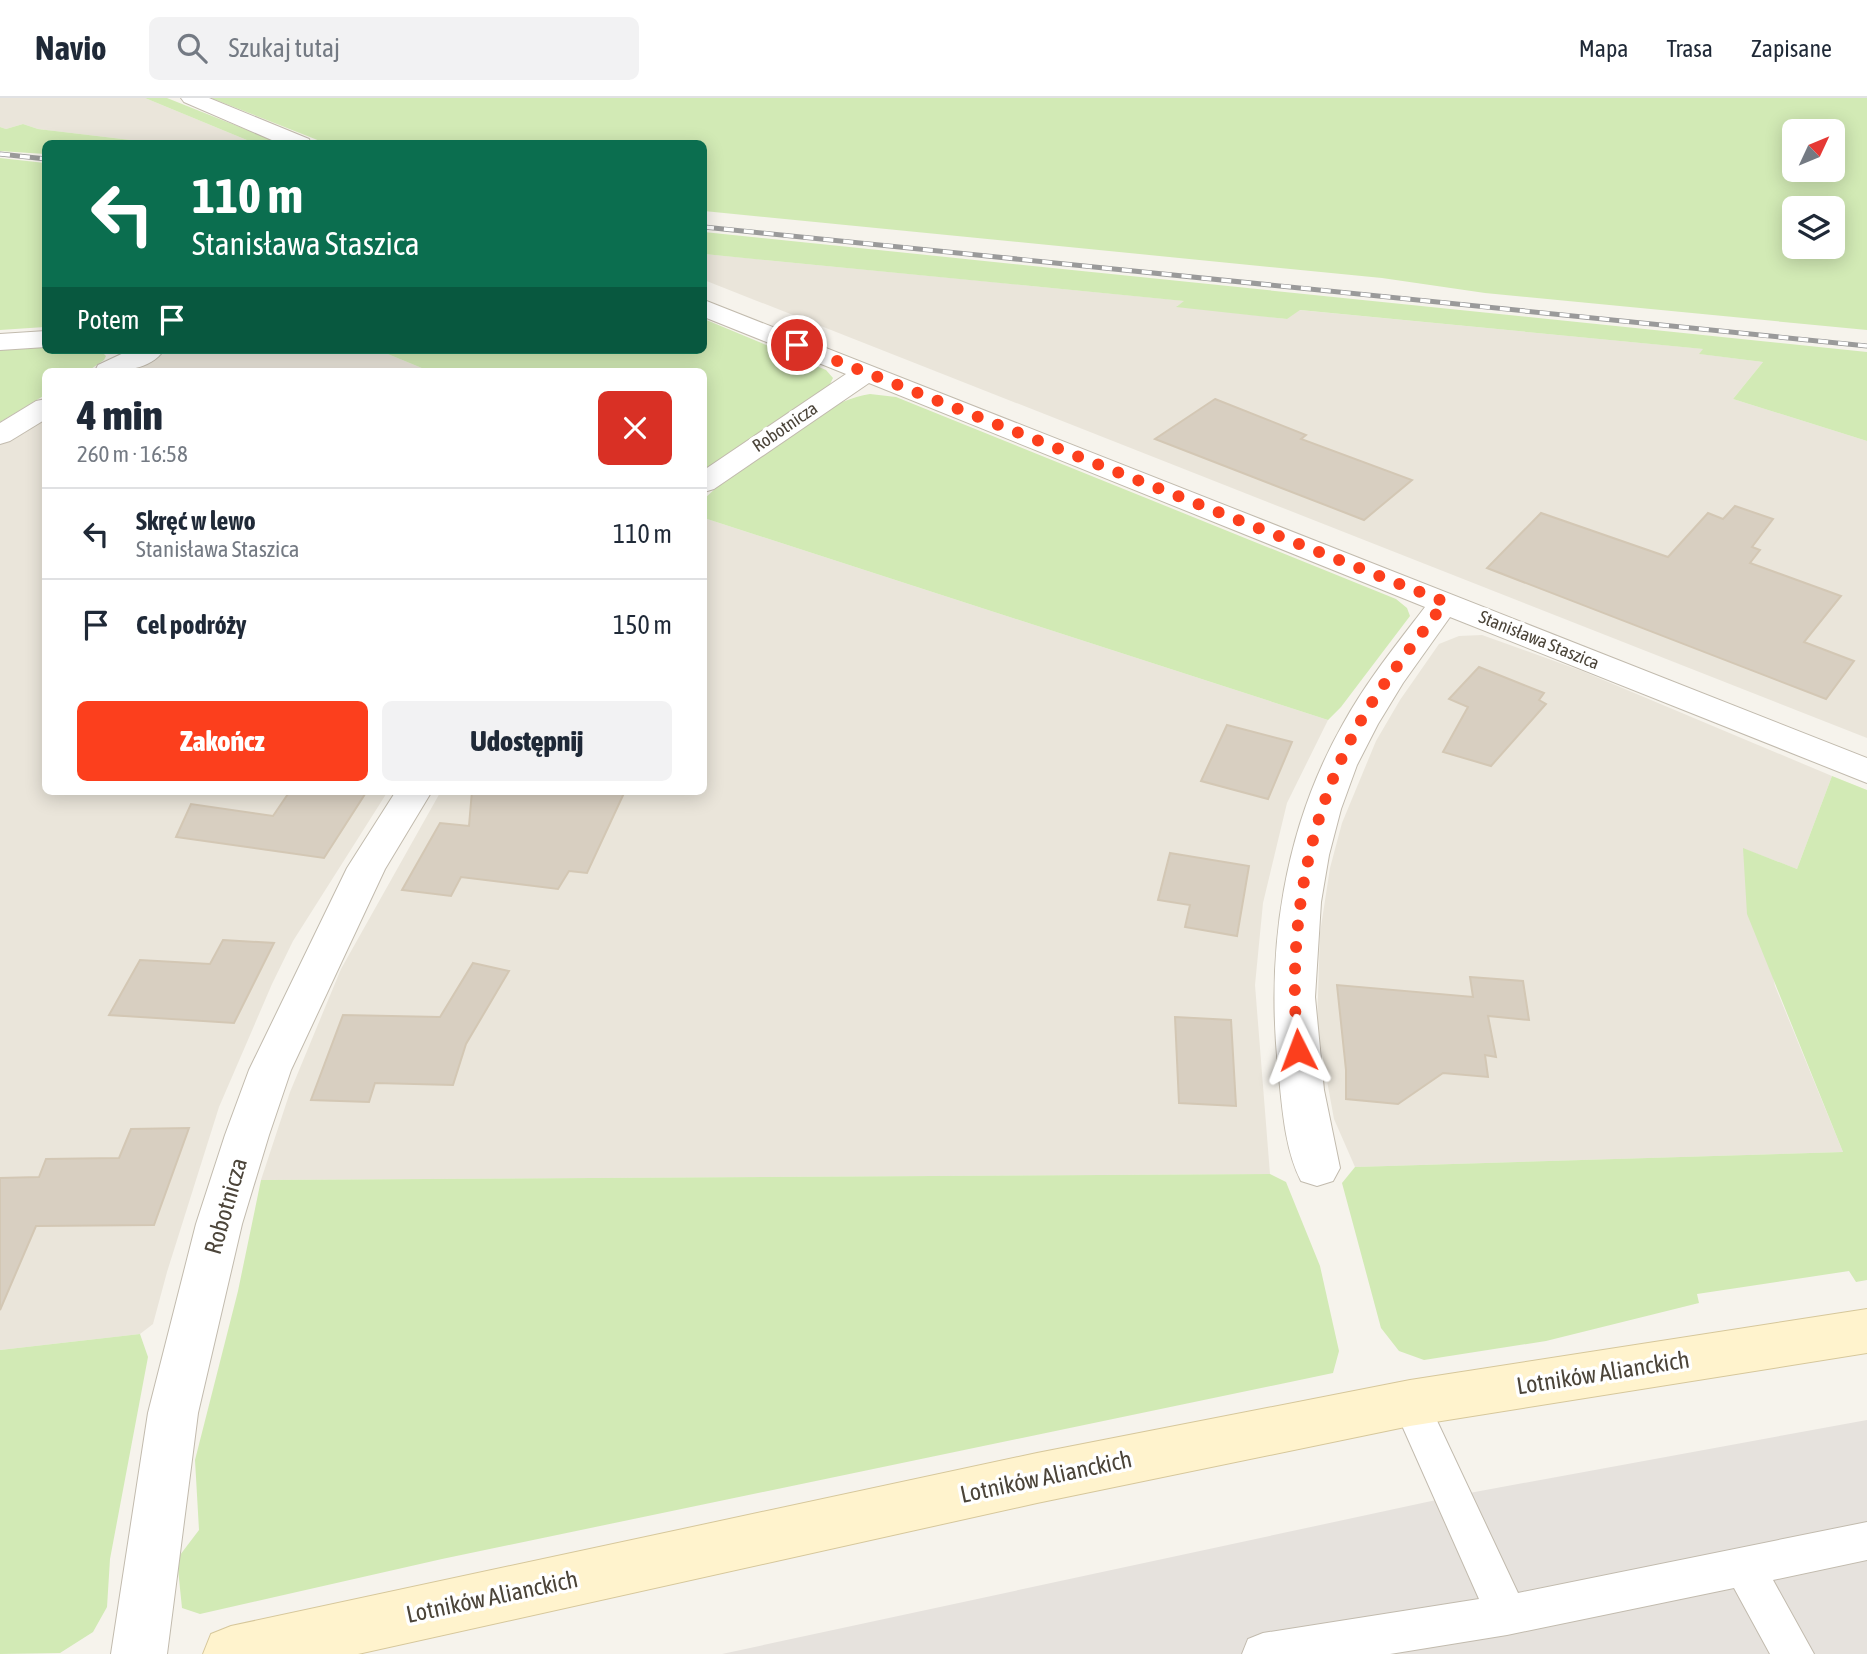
<!DOCTYPE html>
<html lang="pl">
<head>
<meta charset="utf-8">
<style>
  body { margin:0; font-family:"Asap Condensed",sans-serif; background:#f2f2f3; color:#1f2937; height:100vh; display:flex; flex-direction:column; font-size:26px; white-space:nowrap }
  * { box-sizing:border-box; margin:0 }
  p { font-size:23px; color:#747a83 }
  .icon { flex:none; width:38px; height:38px; fill:none; stroke:currentColor; stroke-width:2; stroke-linecap:round; stroke-linejoin:round }
  .map { position:relative; flex:1; overflow:hidden }
  .sheet { position:absolute; left:42px; top:270px; width:665px; height:427px; display:flex; flex-direction:column; background:#fff; border-radius:10px; box-shadow:0 4px 18px #0003 }
  .sheet>* { flex:none }
  .top-card { position:absolute; left:42px; top:42px; width:665px; height:214px; border-radius:10px; box-shadow:0 4px 18px #0003; background:#0b6e4f; color:#fff; overflow:hidden }
  .needle { width:46px; rotate:46deg }
  .controls { position:absolute; left:1782px; top:21px; display:grid; gap:14px }
  .controls a { display:grid; place-items:center; width:63px; height:63px; border-radius:10px; background:#fff; box-shadow:0 4px 18px #0003; font-size:35px }
  .pin { position:absolute; display:grid; place-items:center; width:60px; height:60px; color:#fff; margin:-30px; border:4px solid #fff; border-radius:50%; box-shadow:0 2px 7px #0007 }
  .me { position:absolute; width:77px; margin:-38px; rotate:357deg; stroke-linejoin:round; filter:drop-shadow(0 0 5px #0008) }
  .turn { display:flex; align-items:center; gap:24px; height:147px; padding:0 35px; font-size:32px }
  .turn .icon { width:91px; height:91px; stroke-width:2.5 }
  .turn b { display:block; font-size:49px; line-height:60px }
  .then { display:flex; align-items:center; height:66px; padding:0 35px; background:#0003; gap:14px; font-size:26px }
  .round { display:grid; place-items:center; flex:none; width:74px; height:74px; border-radius:10px; background:#f2f2f3 }
  .summary { display:flex; align-items:center; justify-content:space-between; height:119px; padding:0 35px }
  h1 { font-size:42px; font-weight:800; line-height:52px }
  .action { display:flex; gap:14px; margin-top:auto; padding:14px 35px }
  .action a { flex:1; height:80px; border-radius:10px; background:#fc3f1d; color:#fff; font-size:28px; font-weight:800; line-height:80px; text-align:center }
  .action a+a { background:#f2f2f3; color:#1f2937 }
  ul { padding:0; list-style:none }
  li { display:flex; align-items:center; gap:21px; height:91px; padding:0 35px; border-top:2px solid #e0e1e3 }
  li div { flex:1 }
  li b { display:block; font-size:26px }
  li em { font-style:normal }
  header { display:flex; align-items:center; gap:42px; box-sizing:border-box; height:98px; padding:0 35px; background:#fff; border-bottom:2px solid #e0e1e3 }
  header strong { font-size:33px }
  nav { display:flex; gap:38px; margin-inline-start:auto; font-size:24px }
  .search { width:490px; height:63px; background:#f2f2f3; display:flex; align-items:center; gap:18px; box-sizing:border-box; padding:0 24px; border-radius:10px; color:#747a83; font-size:26px }
  .map>svg:first-child { display:block }
</style>
</head>
<body>
<header>
<strong>Navio</strong>
<div class="search"><svg class="icon" aria-label="search" viewBox="0 0 24 24"><circle cx="10" cy="10" r="6"/><path d="M15 15l6 6"/></svg>Szukaj tutaj</div>
<nav><a>Mapa</a><a>Trasa</a><a>Zapisane</a></nav>
</header>
<div class="map">
<svg width="1867" height="1556" viewBox="0 0 1867 1556">
  <rect width="100%" height="100%" fill="#f6f3ec"/>
  <!-- residential -->
  <g fill="#eae5da">
    <polygon points="0,0 145,0 254,45 156,45 38,31 23,26 6,31 0,29"/>
    <polygon points="704,156 1186,203 1177,208 1286,221 1299,212 1704,251 1700,256 1763,264 1733,301 1867,343 1867,640 704,182"/>
    <polygon points="171,252 378,252 429,273 127,273"/>
    <polygon points="45,320 46,693 388,693 293,843 272,886 219,1009 167,1174 153,1226 140,1236 0,1252 0,347"/>
    <polygon points="704,420 1328,622 1287,705 1263,805 1255,887 1270,1076 261,1082 290,994 341,871 441,693 704,693"/>
    <polygon points="1482,537 1582,573 1832,678 1797,771 1744,751 1775,888 1843,1054 1355,1069 1334,1021 1317,928 1320,835 1330,770 1342,725 1376,643 1400,602 1439,546 1459,538"/>
  </g>
  <!-- industrial -->
  <polygon fill="#e6e2dd" points="1867,1322 1867,1556 722,1556 1464,1396"/>
  <!-- green -->
  <g fill="#d2eab5" fill-rule="evenodd">
    <polygon points="145,0 167,0 280,45 254,45"/>
    <path d="M211 0H1867V232L1485 195 1382 180 704 113V46L325 45ZM1794 33H1832V72H1794ZM1794 110H1832V149H1794Z"/>
    <polygon points="23,26 38,31 156,45 46,46 45,56 0,53 0,29 6,31"/>
    <polygon points="0,60 45,65 45,229 0,232"/>
    <polygon points="704,134 1867,254 1867,343 1733,301 1763,264 1699,256 1703,251 1300,212 1287,221 1176,209 1184,203 704,156"/>
    <polygon points="704,221 826,272 833,280 828,290 707,370 704,369 704,273 429,273 378,252 704,252"/>
    <polygon points="45,246 46,252 100,252 106,258 104,262 88,273 46,273 45,297 0,324 0,248"/>
    <path d="M870 296 896 299 1396 501 1407 510 1410 518 1341 609 1328 622 704 420V401L717 389C760 358 818 304 870 296Z"/>
    <polygon points="1832,678 1867,692 1867,1182 1856,1184 1849,1173 1697,1196 1699,1205 1546,1243 1424,1262 1399,1253 1381,1230 1342,1085 1355,1069 1843,1054 1747,816 1743,750 1797,771"/>
    <polygon points="1270,1076 1286,1084 1320,1168 1339,1253 1333,1275 442,1461 200,1516 182,1510 177,1461 199,1432 195,1362 238,1193 261,1082"/>
    <polygon points="140,1236 148,1259 110,1461 107,1509 93,1534 60,1555 0,1556 0,1252"/>
  </g>
  <!-- building -->
  <g fill="#d8cfc1" stroke="#d3c7b4" stroke-width="2">
    <polygon points="1215,301 1306,337 1301,341 1412,382 1364,422 1155,341"/>
    <polygon points="1735,408 1773,421 1752,449 1760,452 1750,465 1841,498 1804,544 1854,563 1826,601 1487,470 1541,415 1668,459 1708,415 1723,421"/>
    <polygon points="1479,569 1544,595 1539,602 1546,606 1491,668 1443,654 1468,609 1449,601"/>
    <polygon points="1227,627 1292,644 1268,701 1201,683"/>
    <polygon points="290,693 367,693 324,760 176,739 191,706 273,718"/>
    <polygon points="472,693 625,693 587,775 569,773 558,791 461,779 451,798 402,792 440,725 469,728"/>
    <polygon points="1170,755 1249,768 1237,838 1185,829 1190,807 1158,802"/>
    <polygon points="223,842 274,845 234,925 109,917 140,862 210,866"/>
    <polygon points="473,865 509,873 466,946 453,987 375,985 369,1004 311,1002 343,917 440,919"/>
    <polygon points="1470,879 1523,883 1529,922 1488,918 1496,959 1485,957 1488,979 1443,975 1398,1006 1346,1001 1346,972 1337,887 1473,899"/>
    <polygon points="1175,919 1231,922 1236,1008 1179,1005"/>
    <polygon points="189,1030 154,1127 36,1128 0,1212 0,1080 39,1079 46,1061 119,1060 131,1031"/>
  </g>
  <g fill="none" stroke-linecap="round" stroke-linejoin="round">
    <defs>
      <polygon id="service" points="1410,1288 1423,1293 1518,1495 1867,1424 1867,1462 1773,1482 1814,1556 1770,1556 1734,1490 1507,1537 1390,1556 1242,1556 1248,1541 1263,1535 1479,1501 1392,1305 1397,1293"/>
      <g id="minor">
        <polygon points="181,0 209,0 309,41 311,46 281,46 184,4"/>
        <path d="M704 202 1867 660V685L1450 519 1403 585 1378 626 1357 667 1341 711 1329 757 1321 804 1315 899 1324 992 1340 1070 1333 1083 1317 1088 1301 1083C1284 1050 1282 1006 1278 969 1266 851 1284 730 1343 626 1366 584 1396 547 1425 509L869 285 714 391 704 394V372L846 276 704 219Z"/>
        <polygon points="46,233 46,249 0,252 0,236"/>
        <path d="M130 252H164C149 274 118 273 95 273L98 267Z"/>
        <polygon points="46,301 46,321 10,343 0,346 0,325 36,303"/>
        <polygon points="396,693 432,693 385,771 291,972 269,1037 242,1126 198,1315 167,1556 111,1556 148,1315 196,1126 225,1037 249,972 347,770"/>
      </g>
      <polygon id="secondary" points="1867,1211 1867,1255 1410,1328 1037,1405 358,1556 203,1556 211,1536 231,1528 1037,1355 1410,1282"/>
    </defs>
    <!-- service casing -->
    <use href="#service" stroke="#c2bbae" stroke-width="2"/>
    <!-- minor casing -->
    <use href="#minor" stroke="#c2bbae" stroke-width="2"/>
    <!-- secondary casing -->
    <use href="#secondary" stroke="#d6c79b" stroke-width="2"/>
    <!-- service -->
    <use href="#service" fill="#fff" fill-rule="evenodd"/>
    <!-- minor -->
    <use href="#minor" fill="#fff" fill-rule="evenodd"/>
    <!-- secondary -->
    <use href="#secondary" fill="#fff3cd" fill-rule="evenodd"/>
    <defs>
      <g id="rail">
        <polyline points="0,56 46,61"/>
        <polyline points="704,129 1867,248"/>
      </g>
    </defs>
    <!-- rail casing -->
    <use href="#rail" stroke="#9a9a9a" stroke-width="5"/>
    <!-- rail -->
    <use href="#rail" stroke="#fff" stroke-width="3.5" stroke-dasharray="10" stroke-linecap="butt"/>
  </g>
  <g fill="none" stroke-linecap="round" stroke-linejoin="round">
    <!-- route -->
    <path stroke="#fc3f1d" stroke-width="12" stroke-dasharray="0 21.6" d="M797 247 1445 504C1416 544 1383 583 1359 626 1304 725 1287 841 1298 952"/>
  </g>
  <g text-anchor="middle" stroke-width="7" stroke-linejoin="round" paint-order="stroke">
    <!-- far-street labels -->
    <g font-size="18" fill="#4b4439" stroke="#fff">
      <text transform="translate(785 329) rotate(-34)" y="6">Robotnicza</text>
      <text transform="translate(1539 542) rotate(22)" y="6">Stanisława Staszica</text>
    </g>
    <!-- near-street labels -->
    <g font-size="24" fill="#4b4439" stroke="#fff">
      <text transform="translate(226 1108) rotate(-74)" y="8">Robotnicza</text>
      <text transform="translate(1603 1275) rotate(-9)" y="8">Lotników Alianckich</text>
      <text transform="translate(1046 1379) rotate(-12)" y="8">Lotników Alianckich</text>
      <text transform="translate(492 1499) rotate(-12)" y="8">Lotników Alianckich</text>
    </g>
  </g>
</svg>
<div class="controls">
<a><svg class="needle" viewBox="-14 -14 28 28"><path d="M0-13l5 13h-10z" fill="#e53935"/><path d="M0 13l5-13h-10z" fill="#747a83"/></svg></a>
<a><svg class="icon" aria-label="layers" viewBox="0 0 24 24"><path d="M12 4l9 5-9 5-9-5zM3 14l9 5 9-5"/></svg></a>
</div>
<div class="pin" style="left:797px;top:247px;background:#d93025"><svg class="icon" aria-label="arrive" viewBox="0 0 24 24"><path d="M6 21V4h12l-3 4 3 4H6"/></svg></div>
<svg class="me" style="left:1298px;top:952px" viewBox="-20 -20 40 40"><path d="M0-17L14 15 0 8-14 15z" fill="#fc3f1d" stroke="#fff" stroke-width="4"/></svg>
<div class="top-card">
<div class="turn"><svg class="icon" aria-label="left" viewBox="0 0 24 24"><path d="M17 20v-9H6M10 6l-5 5 5 5"/></svg><div><b>110 m</b>Stanisława Staszica</div></div>
<div class="then">Potem<svg class="icon" aria-label="arrive" viewBox="0 0 24 24"><path d="M6 21V4h12l-3 4 3 4H6"/></svg></div>
</div>
<section class="sheet">
<div class="summary"><div><h1>4 min</h1><p>260 m · 16:58</p></div><a class="round" style="background:#d93025;color:#fff"><svg class="icon" aria-label="close" viewBox="0 0 24 24"><path d="M6 6l12 12M18 6L6 18"/></svg></a></div>
<ul>
<li><svg class="icon" aria-label="left" viewBox="0 0 24 24"><path d="M17 20v-9H6M10 6l-5 5 5 5"/></svg><div><b>Skręć w lewo</b><p>Stanisława Staszica</p></div><em>110 m</em></li>
<li><svg class="icon" aria-label="arrive" viewBox="0 0 24 24"><path d="M6 21V4h12l-3 4 3 4H6"/></svg><div><b>Cel podróży</b></div><em>150 m</em></li>
</ul>
<div class="action"><a>Zakończ</a><a>Udostępnij</a></div>
</section>
</div>
</body>
</html>
